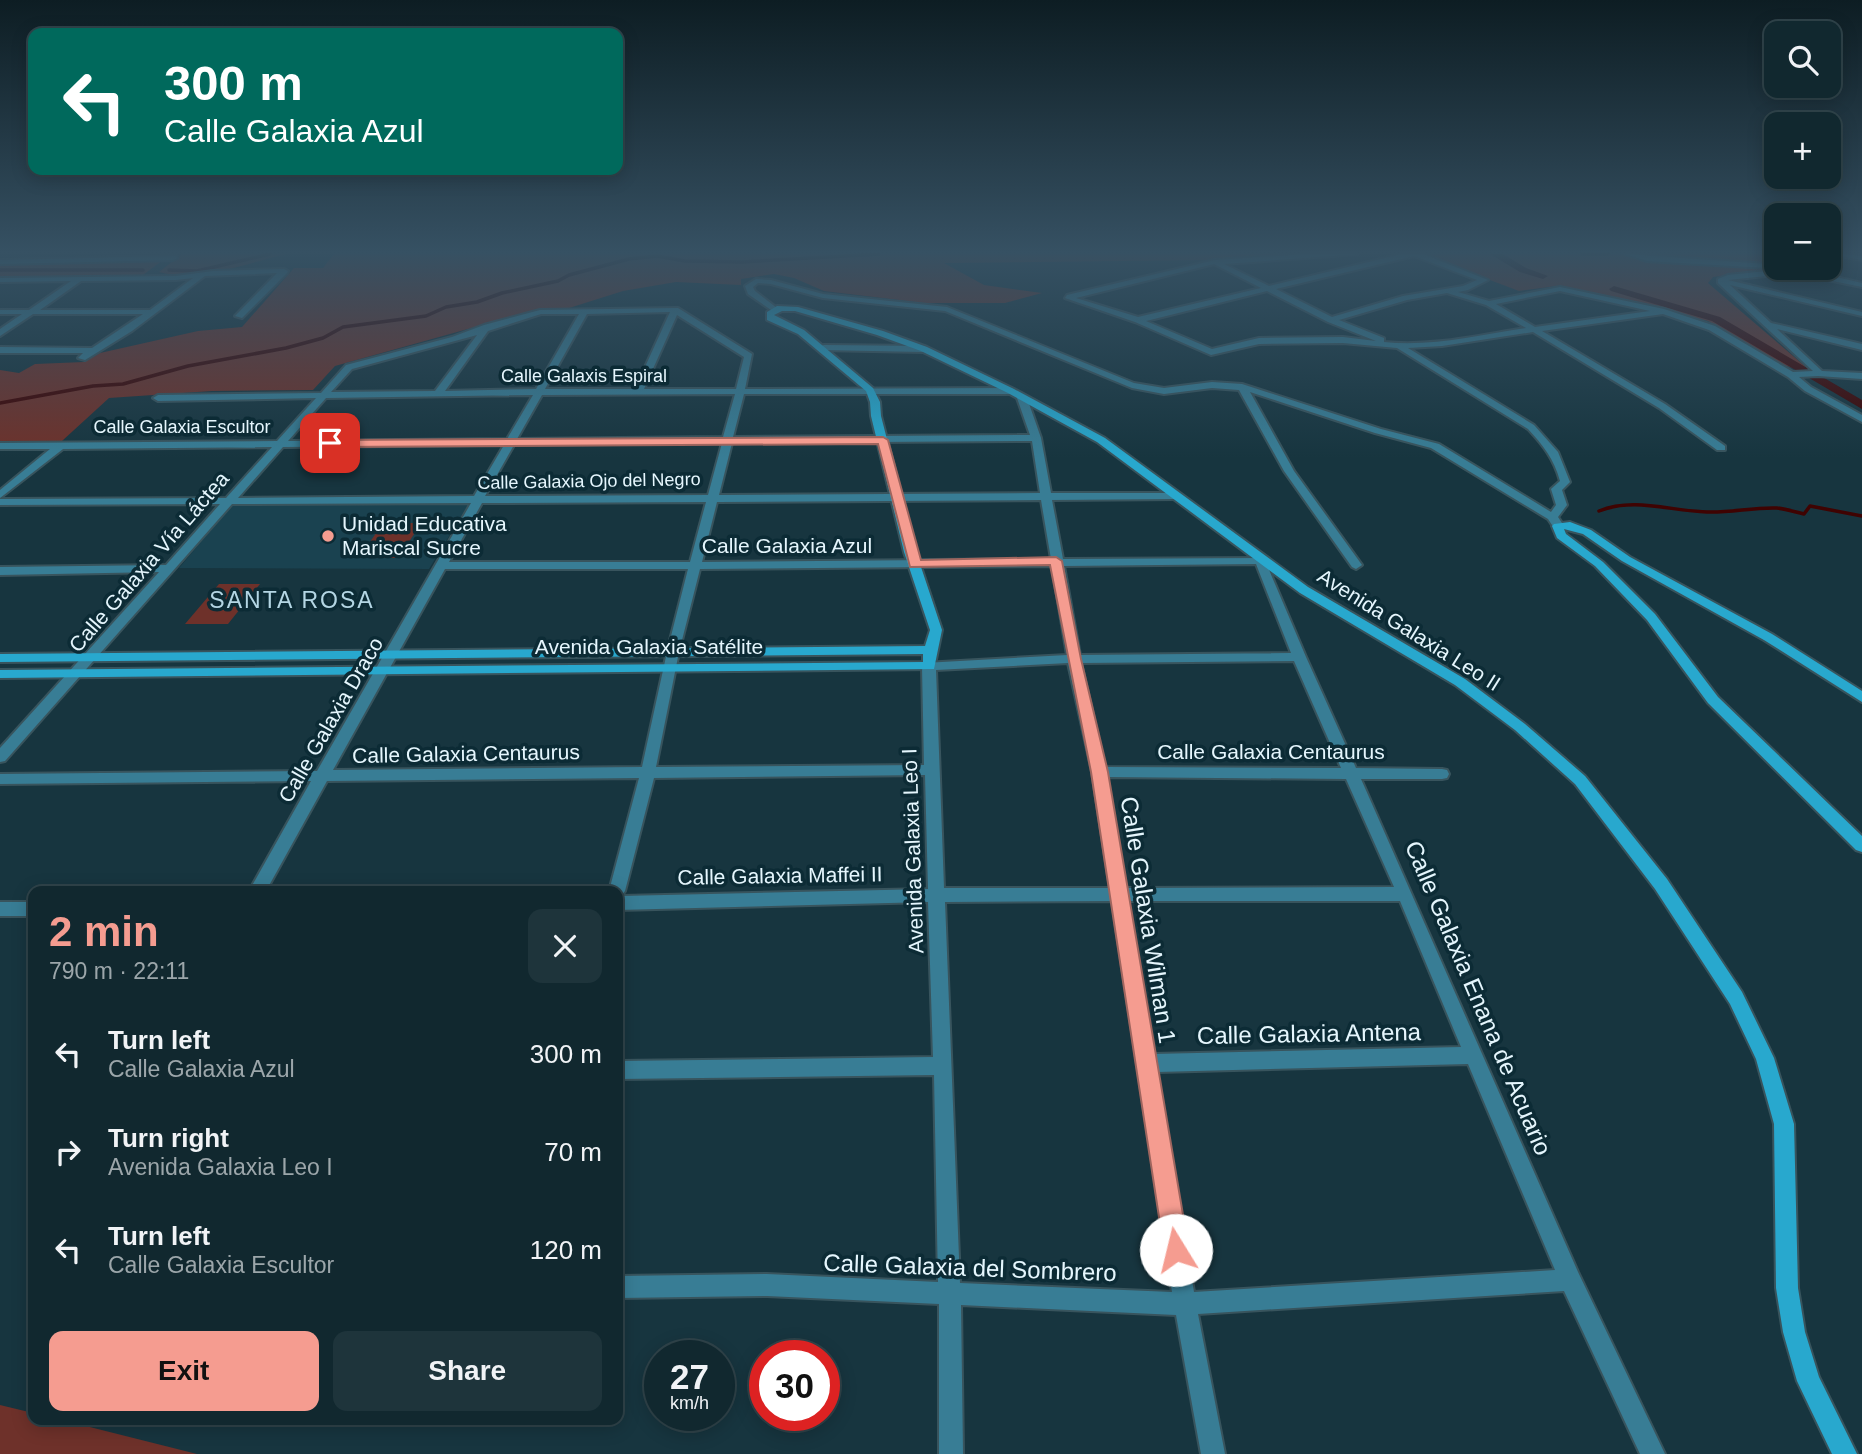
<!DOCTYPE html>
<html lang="en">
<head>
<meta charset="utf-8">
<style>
  body { margin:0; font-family:Helvetica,sans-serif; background:#1e343b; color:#f1f3f6; height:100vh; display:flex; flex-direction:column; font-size:26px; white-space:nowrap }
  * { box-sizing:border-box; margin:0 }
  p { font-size:23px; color:#9ca6aa }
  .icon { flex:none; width:38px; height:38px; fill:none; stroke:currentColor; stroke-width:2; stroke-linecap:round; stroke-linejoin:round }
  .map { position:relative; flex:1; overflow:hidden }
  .details { position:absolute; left:28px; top:886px; width:595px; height:539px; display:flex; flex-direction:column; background:#11282f; border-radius:14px; box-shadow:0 4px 18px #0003,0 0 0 2px #30444b }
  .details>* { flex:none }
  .banner { position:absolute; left:28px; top:28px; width:595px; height:147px; border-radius:14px; box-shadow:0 4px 18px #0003,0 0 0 2px #30444b; background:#00695c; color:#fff; overflow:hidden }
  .controls { position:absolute; left:1764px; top:21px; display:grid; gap:14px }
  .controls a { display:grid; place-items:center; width:77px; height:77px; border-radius:14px; background:#11282f; box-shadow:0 4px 18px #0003,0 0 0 2px #30444b; font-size:35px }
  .speed { position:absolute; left:644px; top:1340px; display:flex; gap:14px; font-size:35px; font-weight:700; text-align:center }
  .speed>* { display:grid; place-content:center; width:91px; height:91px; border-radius:50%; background:#11282f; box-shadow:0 4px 18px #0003,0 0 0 2px #30444b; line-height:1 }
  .speed small { font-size:18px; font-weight:400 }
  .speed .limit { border:10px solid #d22; background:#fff; color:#111 }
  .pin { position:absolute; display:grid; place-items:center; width:60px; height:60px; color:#fff; margin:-30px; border-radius:14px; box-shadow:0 4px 10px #0006 }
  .me { position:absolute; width:77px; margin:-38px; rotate:351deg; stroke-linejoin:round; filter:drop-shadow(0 0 5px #0008) }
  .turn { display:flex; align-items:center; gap:24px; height:147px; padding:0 21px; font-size:32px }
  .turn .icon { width:91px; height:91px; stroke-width:2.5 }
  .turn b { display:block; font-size:49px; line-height:60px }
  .round { display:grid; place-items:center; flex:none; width:74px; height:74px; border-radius:14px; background:#1e343b }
  .head { display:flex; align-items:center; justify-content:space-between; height:119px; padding:0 21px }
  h1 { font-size:42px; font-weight:700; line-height:52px; color:#f59c90 }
  .primary-button { display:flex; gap:14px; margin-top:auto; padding:14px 21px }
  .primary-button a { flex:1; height:80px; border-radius:14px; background:#f59c90; color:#111; font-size:28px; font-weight:700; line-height:80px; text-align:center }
  .primary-button a+a { background:#1e343b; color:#f1f3f6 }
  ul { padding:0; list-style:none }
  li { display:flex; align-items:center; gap:21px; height:98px; padding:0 21px }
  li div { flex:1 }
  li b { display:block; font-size:26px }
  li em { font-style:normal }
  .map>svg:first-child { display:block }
</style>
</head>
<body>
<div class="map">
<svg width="1862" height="1454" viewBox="0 0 1862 1454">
  <rect width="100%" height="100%" fill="#17353f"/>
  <!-- built -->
  <polygon fill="#1a4250" points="470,502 429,569 179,568 234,503"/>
  <!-- green -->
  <g fill="#6e312a">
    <path d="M182 254H286C247 263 199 283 159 272Z"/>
    <polygon points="334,254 1298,254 1205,260 944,263 984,285 1042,293 1005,303 924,303 824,291 794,278 774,274 741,279 741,285 676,282 623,291 566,309 540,309 335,366 313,390 212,391 109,398 62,441 0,442 0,370 19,373 35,364 84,362 100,353 198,331 242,327 294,268 323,268"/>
    <polygon points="1421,254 1776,254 1776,268 1779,268 1713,277 1708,283 1806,367 1793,368 1777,363 1708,321 1557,286 1519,291"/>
    <polygon points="163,260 143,275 134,277 0,278 0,265"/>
    <polygon points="383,523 421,523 399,558 359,558"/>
    <polygon points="219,584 260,584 228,624 185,624"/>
    <polygon points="0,1405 33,1413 33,1419 58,1419 197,1454 0,1454"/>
  </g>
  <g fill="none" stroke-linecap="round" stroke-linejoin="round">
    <!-- stream -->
    <g stroke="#3f0302" stroke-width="3.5">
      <polyline points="1582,254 1608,254"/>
      <polyline points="0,270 143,270"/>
      <polyline points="169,270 197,271 270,254"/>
      <polyline points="0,403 93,386 123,384 188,366 286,348 323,338 343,327 426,316 446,307 477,302 502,293 558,281 569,275 629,259 657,256 685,261 742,262 879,254"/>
      <path d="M1599 511C1634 497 1670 511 1707 512 1730 513 1754 507 1777 508 1786 509 1795 512 1804 514L1810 506 1862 516"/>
    </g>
    <!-- canal -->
    <g fill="#3f0302" fill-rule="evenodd">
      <polygon points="1490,254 1503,254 1526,268 1548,276 1543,279 1520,272"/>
      <polygon points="1614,286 1720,317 1862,400 1862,409 1712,321 1611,291 1609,289"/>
    </g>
    <defs>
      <g id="street">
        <path d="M1308 254H1357L1224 264 1269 286 1402 254H1423L1488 280 1468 290 1458 292 1489 301 1560 287 1664 309 1715 326 1793 372 1813 371 1718 283V279L1728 275 1797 268 1862 283V287L1794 273 1728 280 1862 312V316L1730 285 1771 323 1862 344V350L1777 329 1822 371 1862 373V379L1818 376 1799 377 1811 387 1862 415V422L1805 391 1788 377 1709 330 1663 314 1542 331 1665 404 1725 446V450H1717L1659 408 1533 332 1442 346 1408 348 1534 425 1558 452 1570 482 1562 490 1567 505 1558 517 1564 526 1558 529 1554 528 1548 519 1431 448 1375 433 1250 392 1294 471 1362 565 1356 569 1352 567 1284 471 1239 390 1212 388 1164 394 1132 388 945 311 823 298 771 284 758 283 753 287 755 291 777 308V312H774L748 294 745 286 756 279 771 280 823 294 947 307 1134 383 1164 388 1212 382 1242 384 1381 429 1439 444 1551 512 1556 505 1551 489 1560 481C1554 459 1543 445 1528 429L1397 348 1343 343 1259 344 1211 355 1135 322 1065 298 1067 295 1215 260ZM1414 256 1477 280 1463 286 1403 296 1332 317 1276 289ZM1214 264 1261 288 1138 317 1076 298ZM1267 291 1328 322 1376 341 1343 337 1259 338 1212 349 1146 321ZM1560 291 1650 311 1535 327 1496 304ZM1447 293 1486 305 1526 328C1480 335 1431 347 1384 342V338L1339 320 1407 300Z"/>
        <polygon points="1626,254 1767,264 1771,266 1767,268 1647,261"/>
        <polygon points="1840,254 1862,256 1862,260 1840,256"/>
        <polygon points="176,256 177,258 173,260 0,264 0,260"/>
        <path d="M284 269 288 271 287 273 242 318 235 316 277 273 205 276 132 331 85 360 78 358 83 353H0V347L92 348 143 314H33L0 336V329L22 314H0V310H29L71 281 0 282V278L176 276 213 271ZM193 278 150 310H40L81 281 176 280Z"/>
        <path d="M678 308 752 354 745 389 1011 388 1016 391 1011 394H744L733 437 1030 435 1017 398 1022 395 1027 398 1041 438 1051 493H1178L1183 496 1178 499 1052 500 1063 559 1264 558 1306 657 1356 768 1442 769 1447 770 1449 774 1447 778 1442 779H1361L1578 1272 1665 1454H1640L1564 1291 1198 1314 1225 1454H1201L1176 1315 961 1305 963 1454H939V1304L767 1296 618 1298V1276L767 1274 938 1282 934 1075 618 1079V1061L933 1057 928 902 618 910V891H609L639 778 327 781 266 891H249L311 781 0 784V774L317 771 471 503 232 504 5 761 0 762V748L159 572 0 575V567L166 565 220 504 0 505V499L226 498 272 447 63 449 0 498V490L50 449H0V443L277 441 316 398 158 401 153 398 158 395 321 393 346 365 452 337 484 325 540 310ZM670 312 635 389H545L587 314ZM541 314H579L536 389 445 391 488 331ZM677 315 744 357 736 389H644ZM477 335 435 391 331 392 352 369ZM735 394 723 437 517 439 542 395ZM533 395 507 439 288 441 326 398ZM1032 441 1040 493 719 495 732 443ZM722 443 708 495 485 496 514 445ZM504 445 474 496 238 498 283 447ZM1041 500 1051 559 702 562 717 502ZM706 502 690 562H449L482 503ZM1256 564 1291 653 1080 655 1064 566ZM1052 566 1067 655 924 663 922 666 924 765 656 767 679 652 700 569ZM445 569H688L667 652 642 767 333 770ZM1294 661 1341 768 1105 767 1081 663ZM1068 663 1092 772 1110 888H944L936 670ZM925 775 928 889 621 896 625 891 654 778ZM1107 777 1346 779 1394 887 1126 888ZM1112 901 1172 1292 960 1283 945 902ZM1128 901H1400L1461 1047 1154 1054ZM1468 1064 1555 1270 1194 1292 1157 1072Z"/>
        <polygon points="824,345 924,346 928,349 924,352 821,350 821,346"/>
        <rect x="0" y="902" width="33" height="14"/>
      </g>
      <g id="secondary">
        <polygon points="777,306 798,307 883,331 927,347 1014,389 1105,438 1308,587 1465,679 1525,724 1585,776 1667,879 1742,992 1774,1058 1794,1124 1798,1288 1805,1332 1819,1377 1857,1454 1832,1454 1797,1381 1783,1332 1776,1288 1774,1124 1756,1059 1730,1004 1655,889 1575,784 1515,730 1455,685 1300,593 1097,442 1008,393 921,351 877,335 795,311 782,311 774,315 804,330 873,388 880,402 881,416 916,552 942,630 934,669 0,678 0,670 923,662 923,654 0,662 0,654 925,646 930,630 904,552 871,416 870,402 866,391 798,334 767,320 767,312"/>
        <polygon points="1570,522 1591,530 1630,557 1772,634 1862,691 1862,702 1764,640 1622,561 1583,534 1564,529 1566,534 1603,562 1655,614 1718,697 1862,836 1862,852 1856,850 1708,703 1647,620 1595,566 1557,538 1552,526 1554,524"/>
      </g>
    </defs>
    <!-- street casing -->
    <use href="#street" stroke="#38545d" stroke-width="4"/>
    <!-- secondary casing -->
    <use href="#secondary" stroke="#38545d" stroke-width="4"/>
    <!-- street -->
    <use href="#street" fill="#387d95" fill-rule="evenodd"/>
    <!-- secondary -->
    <use href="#secondary" fill="#28a8ce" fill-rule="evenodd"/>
  </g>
  <!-- sky -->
  <linearGradient id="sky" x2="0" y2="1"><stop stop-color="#0d1d23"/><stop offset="0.55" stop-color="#365163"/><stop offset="1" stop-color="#365163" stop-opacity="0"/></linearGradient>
  <rect width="1862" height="458" fill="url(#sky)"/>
  <!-- route -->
  <polygon fill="#f59c90" stroke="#9f655e" stroke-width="2" points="883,437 888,440 921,560 1056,557 1062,561 1081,659 1108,772 1189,1250 1185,1259 1176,1262 1168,1259 1164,1250 1091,772 1050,565 910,567 878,444 330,447 325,443 330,440"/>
  <!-- markers -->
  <circle fill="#f59c90" stroke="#0c2b35" stroke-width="2.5" cx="328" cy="536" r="7"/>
  <g text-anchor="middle" stroke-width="7" stroke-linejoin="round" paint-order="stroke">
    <!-- far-street labels -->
    <g font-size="18" fill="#e5f6fd" stroke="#0c2b35">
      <text x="584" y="382">Calle Galaxis Espiral</text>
      <text x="182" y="433">Calle Galaxia Escultor</text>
      <text transform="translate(589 481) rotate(-1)" y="6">Calle Galaxia Ojo del Negro</text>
    </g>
    <!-- poi labels -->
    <g font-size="21" fill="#e5f6fd" stroke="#0c2b35" text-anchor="start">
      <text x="342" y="531">Unidad Educativa<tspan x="342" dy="24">Mariscal Sucre</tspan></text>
    </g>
    <!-- street labels -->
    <g font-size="21" fill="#e5f6fd" stroke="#0c2b35">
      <text x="787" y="553">Calle Galaxia Azul</text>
      <text transform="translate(149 562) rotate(-49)" y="7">Calle Galaxia Vía Láctea</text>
      <text transform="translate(1409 630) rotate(32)" y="7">Avenida Galaxia Leo II</text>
      <text x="649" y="654">Avenida Galaxia Satélite</text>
      <text transform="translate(331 720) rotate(-60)" y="7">Calle Galaxia Draco</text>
      <text x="1271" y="759">Calle Galaxia Centaurus</text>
      <text transform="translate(466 754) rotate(-1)" y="7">Calle Galaxia Centaurus</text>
      <text transform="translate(913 851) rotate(-92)" y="7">Avenida Galaxia Leo I</text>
      <text transform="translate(780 876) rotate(-1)" y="7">Calle Galaxia Maffei II</text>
    </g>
    <!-- neighbourhood labels -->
    <g font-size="23" letter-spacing="2" fill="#b4d6e4" stroke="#0c2b35">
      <text x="292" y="608">SANTA ROSA</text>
    </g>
    <!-- near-street labels -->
    <g font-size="24" fill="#e5f6fd" stroke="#0c2b35">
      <text transform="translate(1148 920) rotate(81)" y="8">Calle Galaxia Wilman 1</text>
      <text transform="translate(1478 998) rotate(67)" y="8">Calle Galaxia Enana de Acuario</text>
      <text transform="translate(1309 1034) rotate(-1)" y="8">Calle Galaxia Antena</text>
      <text transform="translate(970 1268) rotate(2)" y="8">Calle Galaxia del Sombrero</text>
    </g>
  </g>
</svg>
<div class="controls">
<a><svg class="icon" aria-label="search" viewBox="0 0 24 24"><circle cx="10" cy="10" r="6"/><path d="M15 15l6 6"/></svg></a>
<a>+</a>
<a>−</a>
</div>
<div class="speed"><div>27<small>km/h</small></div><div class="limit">30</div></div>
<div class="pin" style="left:330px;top:443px;background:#d93025"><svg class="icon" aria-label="arrive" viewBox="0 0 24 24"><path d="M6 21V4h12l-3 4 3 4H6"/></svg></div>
<svg class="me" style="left:1176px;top:1250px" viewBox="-20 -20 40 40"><circle r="19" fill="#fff"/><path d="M0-13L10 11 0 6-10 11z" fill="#f59c90"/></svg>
<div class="banner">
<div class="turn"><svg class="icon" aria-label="left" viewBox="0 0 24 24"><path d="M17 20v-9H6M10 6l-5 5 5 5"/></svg><div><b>300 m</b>Calle Galaxia Azul</div></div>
</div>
<section class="details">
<div class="head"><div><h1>2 min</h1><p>790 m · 22:11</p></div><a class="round"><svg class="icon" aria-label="close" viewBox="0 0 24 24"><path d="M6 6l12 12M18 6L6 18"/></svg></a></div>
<ul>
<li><svg class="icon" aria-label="left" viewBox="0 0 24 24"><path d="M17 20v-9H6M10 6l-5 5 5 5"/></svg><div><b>Turn left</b><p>Calle Galaxia Azul</p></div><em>300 m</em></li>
<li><svg class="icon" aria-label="right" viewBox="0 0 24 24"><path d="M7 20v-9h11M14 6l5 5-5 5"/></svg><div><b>Turn right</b><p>Avenida Galaxia Leo I</p></div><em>70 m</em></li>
<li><svg class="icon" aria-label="left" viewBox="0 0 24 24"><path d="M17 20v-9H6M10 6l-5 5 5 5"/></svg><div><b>Turn left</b><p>Calle Galaxia Escultor</p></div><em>120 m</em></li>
</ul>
<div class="primary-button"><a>Exit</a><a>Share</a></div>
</section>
</div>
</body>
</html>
